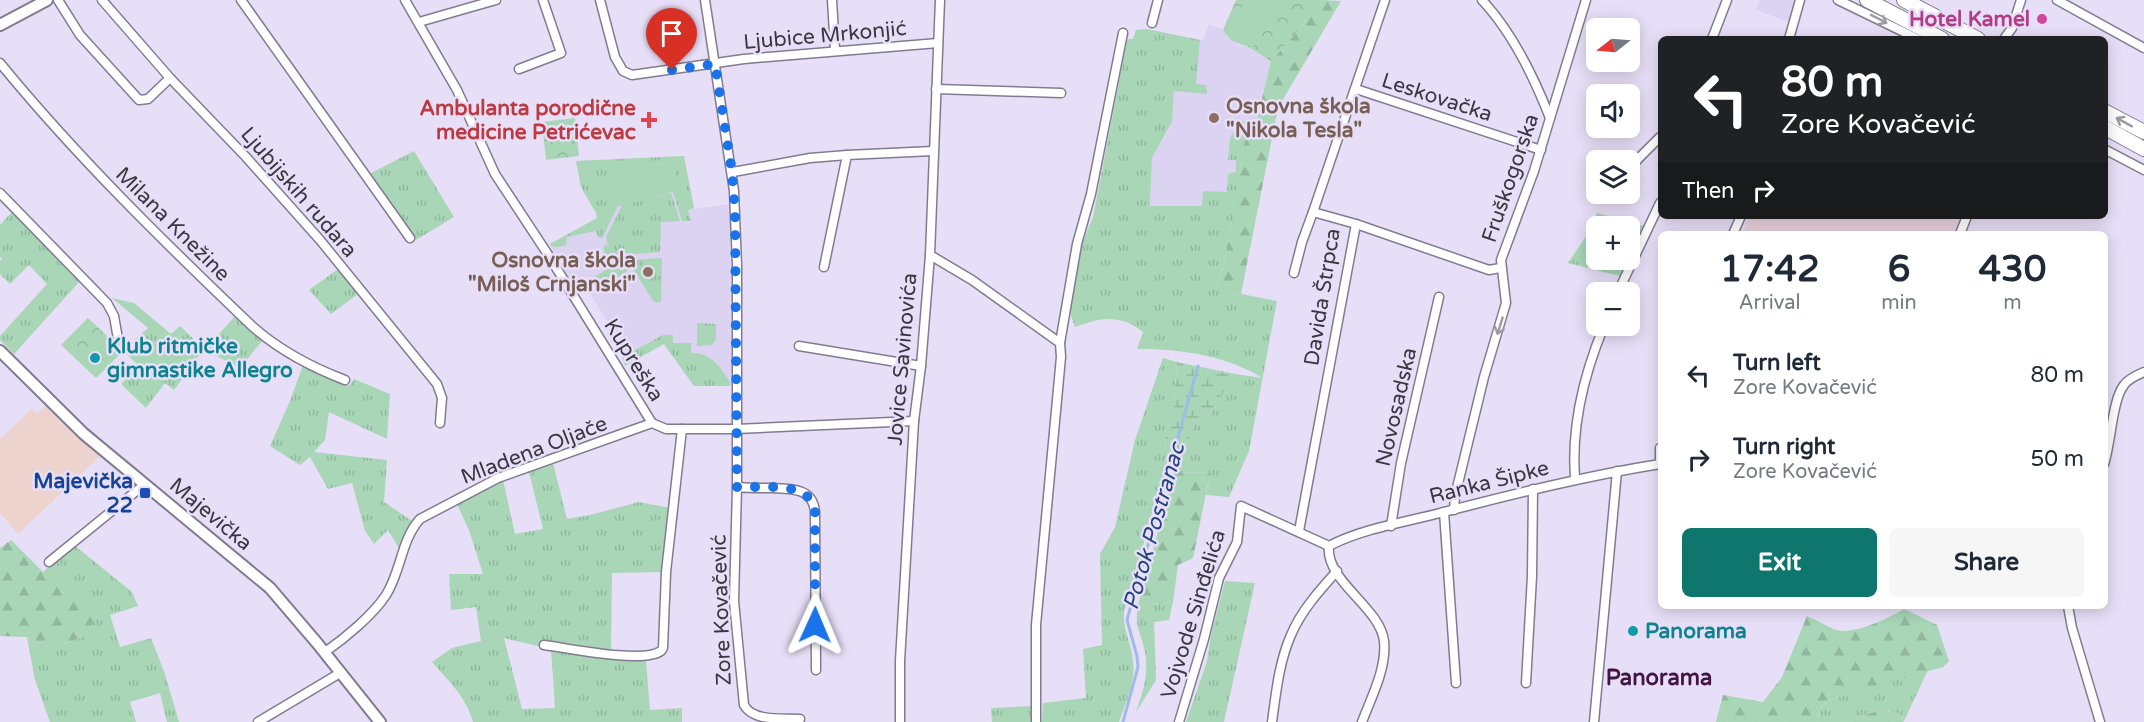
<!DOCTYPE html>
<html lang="en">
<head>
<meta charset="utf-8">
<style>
  body { margin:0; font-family:"Varela Round",sans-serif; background:#f6f6f7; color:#1f2937; height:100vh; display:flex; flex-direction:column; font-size:22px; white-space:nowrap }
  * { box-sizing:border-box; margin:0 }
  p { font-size:20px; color:#747a83 }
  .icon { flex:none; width:33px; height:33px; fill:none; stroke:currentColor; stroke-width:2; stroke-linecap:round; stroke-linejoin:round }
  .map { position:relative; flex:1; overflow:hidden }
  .details { position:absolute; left:1658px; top:231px; width:450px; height:378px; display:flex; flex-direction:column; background:#fff; border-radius:9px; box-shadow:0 3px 15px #0003 }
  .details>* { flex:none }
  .hud { position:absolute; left:1658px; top:36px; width:450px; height:183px; border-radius:9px; box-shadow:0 3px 15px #0003; background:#202124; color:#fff; overflow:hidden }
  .needle { width:39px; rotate:253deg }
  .tools { position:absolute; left:1586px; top:18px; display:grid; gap:12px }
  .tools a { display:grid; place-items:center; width:54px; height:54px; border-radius:9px; background:#fff; box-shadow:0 3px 15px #0003; font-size:30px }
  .pin { position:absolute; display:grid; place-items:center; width:51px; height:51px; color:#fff; margin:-62px -26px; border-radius:50% 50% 50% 0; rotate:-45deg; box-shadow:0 0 6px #0007 }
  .pin .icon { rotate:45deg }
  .me { position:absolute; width:66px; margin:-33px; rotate:1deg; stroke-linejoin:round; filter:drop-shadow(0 0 4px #0008) }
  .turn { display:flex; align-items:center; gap:21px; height:126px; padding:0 24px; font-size:27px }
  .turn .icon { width:78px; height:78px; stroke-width:2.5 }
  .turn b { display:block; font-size:42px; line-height:51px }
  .then { display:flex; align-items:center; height:57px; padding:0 24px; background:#0003; gap:12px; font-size:22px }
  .eta { display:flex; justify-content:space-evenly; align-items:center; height:102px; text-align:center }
  .eta b { font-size:36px; font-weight:700; line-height:42px }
  .button { display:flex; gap:12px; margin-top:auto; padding:12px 24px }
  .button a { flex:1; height:69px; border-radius:9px; background:#0f766e; color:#fff; font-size:24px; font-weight:700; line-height:69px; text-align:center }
  .button a+a { background:#f6f6f7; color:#1f2937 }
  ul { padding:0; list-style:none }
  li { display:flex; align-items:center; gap:18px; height:84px; padding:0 24px }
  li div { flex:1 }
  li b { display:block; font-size:22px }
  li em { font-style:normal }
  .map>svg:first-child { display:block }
</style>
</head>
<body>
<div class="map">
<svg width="2144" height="722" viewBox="0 0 2144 722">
  <defs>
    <pattern id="grass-tufts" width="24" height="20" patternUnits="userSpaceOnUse" patternTransform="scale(1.5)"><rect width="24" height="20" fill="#a8d6b6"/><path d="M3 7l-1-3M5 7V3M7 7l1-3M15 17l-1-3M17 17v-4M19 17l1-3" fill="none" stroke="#91b89e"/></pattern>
    <pattern id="forest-firs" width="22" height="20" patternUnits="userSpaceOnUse" patternTransform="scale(1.5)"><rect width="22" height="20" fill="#a8d6b6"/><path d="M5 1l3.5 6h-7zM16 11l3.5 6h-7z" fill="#91b89e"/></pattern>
    <pattern id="wetland-marsh" width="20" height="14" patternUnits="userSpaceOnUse" patternTransform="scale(1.5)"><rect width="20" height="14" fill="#a8d6b6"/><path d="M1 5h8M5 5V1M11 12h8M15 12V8" fill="none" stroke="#91b89e"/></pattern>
    <pattern id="park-crowns" width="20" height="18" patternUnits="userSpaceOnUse" patternTransform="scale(1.5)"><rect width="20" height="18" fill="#a8d6b6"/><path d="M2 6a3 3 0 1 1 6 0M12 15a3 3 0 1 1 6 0" fill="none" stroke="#91b89e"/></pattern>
  </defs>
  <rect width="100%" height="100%" fill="#e7dff7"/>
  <!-- built -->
  <g fill="#dcd2f1">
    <polygon points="1760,0 1796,0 1789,22 1756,10"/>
    <polygon points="1209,24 1223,30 1227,37 1239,45 1247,47 1271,61 1235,206 1150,206 1152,158 1170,128 1174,91 1178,91 1181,36 1203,40"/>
    <polygon points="684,156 694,209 730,204 731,386 694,386 664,344 632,361 583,282 576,286 572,284 558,262 550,244 597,218 596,213 581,187 576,161"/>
  </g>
  <!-- industrial -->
  <polygon fill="#edd3cd" points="46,406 101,455 18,534 0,513 0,439 32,409 37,413"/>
  <!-- medical -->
  <polygon fill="#e9d2de" points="1749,216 1973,216 1966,234 1742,234"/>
  <!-- grass -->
  <g fill="url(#grass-tufts)">
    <path d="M1147 29 1200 40 1196 84 1206 85 1207 94 1174 91 1172 122 1152 158 1150 206H1202L1203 191 1227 192 1228 174 1236 172V160H1228L1230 138 1240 121 1256 123 1243 146 1235 206 1224 263 1216 284 1228 297 1241 294 1277 301 1249 451 1229 497 1206 495 1210 473 1174 472 1176 457 1181 455 1201 412 1210 415 1235 374 1262 378C1229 356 1177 348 1137 349L1143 332C1120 314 1102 317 1075 327L1070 313 1082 244 1093 217 1127 41 1129 39H1133L1136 30Z"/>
    <polygon points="414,151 454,217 416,240 371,173"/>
    <polygon points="684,156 694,208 688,210 691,221 682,221 673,192 680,190 671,157 616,207 618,206 602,238 598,237 596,231 567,237 566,245 557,247 551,246 550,244 597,218 596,213 581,187 576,161"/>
    <polygon points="671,193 680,221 661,222 660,252 623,255 609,262 604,251 604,246 608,245 606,237 622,205"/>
    <polygon points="12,212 80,281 14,354 0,340 0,336 47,284 29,265 10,284 0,274 0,261 2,259 0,257 0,225"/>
    <polygon points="1597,213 1644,226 1629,258 1629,226 1596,226 1596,260 1628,260 1620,276 1568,263 1591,229"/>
    <polygon points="660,258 662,259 661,301 657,303 653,301 629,262 630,260"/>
    <polygon points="624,260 629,270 597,288 592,278"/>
    <polygon points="338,269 358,294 331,314 309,290"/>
    <polygon points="112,298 134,303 171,334 180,326 204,349 174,390 165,383 146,408 121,384 139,366 123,351 148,328"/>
    <polygon points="235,316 262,341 240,368 205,350"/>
    <polygon points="697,323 716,324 716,339 712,345 697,346"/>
    <path d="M663 335H673V343H691V353C712 353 719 366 730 382V386H694L664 344 625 366 622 357Z"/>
    <path d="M1163 358 1177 362 1173 416 1165 432 1166 449 1170 452 1124 611C1122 629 1132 644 1133 662 1136 682 1125 704 1119 722H1042L1043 703 1086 698 1083 649 1102 645 1100 554 1115 527 1135 440Z"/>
    <polygon points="303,365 317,373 349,386 354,379 390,394 387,439 329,412 325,440 314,452 387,460 384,502 412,521 399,548 388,530 374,544 365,531 352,483 328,489 310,457 300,465 270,446 290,401"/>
    <path d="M553 463 567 519 590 515 639 502 670 508 664 572 612 573 611 652 542 647 504 638 522 709 555 708 551 649 646 661 650 710 682 708V722H473C466 697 449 681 432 662L452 648 481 641 476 607 451 610 449 574H483L469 530 457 504 503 480 515 534 543 529 529 472Z"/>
    <polygon points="74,545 132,592 138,606 110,615 120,647 151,638 165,674 179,722 167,722 160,693 130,702 136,722 50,722 35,680 27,637 52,649 85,636 93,621 76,592 51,565"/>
    <polygon points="1225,581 1255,583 1224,722 1186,722 1207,661 1211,635"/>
    <path d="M1173 602 1169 620 1154 622 1156 680 1136 712C1143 692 1149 674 1145 652 1141 631 1134 628 1138 605Z"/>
    <polygon points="1928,670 1904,721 1900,714 1882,710 1839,722 1819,722 1817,718 1822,706 1832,699"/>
    <polygon points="1034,706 1034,722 992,722 991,708"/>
  </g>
  <!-- forest -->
  <g fill="url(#forest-firs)">
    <polygon points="1322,0 1341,1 1278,108 1241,294 1228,297 1216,284 1224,263 1235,206 1243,146 1256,123 1271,61 1302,26"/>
    <polygon points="1174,472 1210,473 1193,558 1178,565 1173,602 1138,605"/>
    <polygon points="11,540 43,572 51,565 76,592 94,621 85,636 52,649 27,637 0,636 0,548"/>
    <path d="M1904 609 1937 625 1949 661 1943 667 1832 699 1822 706 1817 717 1819 722H1716L1723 695 1763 702 1782 677 1807 616C1817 620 1827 627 1837 630 1855 635 1888 618 1904 609Z"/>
    <polygon points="1882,710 1900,714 1904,722 1839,722"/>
  </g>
  <!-- wetland -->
  <polygon fill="url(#wetland-marsh)" points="1177,362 1235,374 1210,415 1201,412 1181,456 1176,457 1166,449 1165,432 1173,416"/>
  <!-- park -->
  <g fill="url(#park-crowns)">
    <path d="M1236 0H1322L1302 26 1271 61C1264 57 1257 52 1250 48 1238 42 1231 44 1223 30Z"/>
    <polygon points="575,118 579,156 546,160 542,122"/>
    <polygon points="88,318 123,351 96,378 61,345"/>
  </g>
  <!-- pitch -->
  <g fill="#a8d6b6">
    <polygon points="1246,0 1275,0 1278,2 1253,48 1227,33"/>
    <polygon points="672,157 680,190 616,207 607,174"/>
  </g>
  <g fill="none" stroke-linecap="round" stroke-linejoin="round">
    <!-- stream -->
    <polyline stroke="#a0bbe8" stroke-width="3" points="1123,722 1138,667 1137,656 1127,620 1198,366"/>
    <defs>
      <g id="minor">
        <polyline points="58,0 80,35 139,100 148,99 170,78"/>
        <polyline points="102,0 170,78 246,157 320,240 437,384 442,398 440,423"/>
        <polyline points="241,0 410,238"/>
        <polyline points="405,0 457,90 495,174 547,253 652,423 666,429 736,429 914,421"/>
        <polyline points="600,0 615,57 623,71 632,75 744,59 938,43"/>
        <polyline points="705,0 734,191 737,265 737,487"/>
        <polyline points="832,0 835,50"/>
        <path d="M1482 0C1512 32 1534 77 1550 118"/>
        <polyline points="1838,0 1918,39"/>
        <polyline points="2057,0 2144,48"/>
        <polyline points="419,22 496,0"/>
        <polyline points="1152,23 1158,0"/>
        <polyline points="1712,39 1727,0"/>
        <polyline points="1789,39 1800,0"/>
        <polyline points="2004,39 2012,28 2021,0"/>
        <path d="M0 63C77 157 164 242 252 326 279 350 311 367 345 380"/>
        <polyline points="519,69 561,53 543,0"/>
        <polyline points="936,89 1061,93"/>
        <polyline points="1356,89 1541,150"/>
        <polyline points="2104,149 2144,170"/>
        <polyline points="1629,171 1638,159 1660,137"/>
        <polyline points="733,172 810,158 847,155"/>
        <polyline points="0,193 107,303 114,316 118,339"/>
        <polyline points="1356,224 1489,270 1500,268"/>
        <polyline points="1733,234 1741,216"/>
        <polyline points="1960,234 1967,216"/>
        <polyline points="930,255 972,280 1060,343 1061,357 1036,625 1036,722"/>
        <polyline points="824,267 847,155 933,151"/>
        <polyline points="1294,273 1302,242 1313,212"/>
        <polyline points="1618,292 1660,203"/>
        <polyline points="1060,343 1077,244 1091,194 1123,33"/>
        <polyline points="799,346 921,366"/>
        <polyline points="1660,448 1660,462"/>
        <path d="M2104 464C2111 444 2112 400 2124 385 2128 379 2137 375 2144 372"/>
        <path d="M1575 479C1571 426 1584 374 1604 326"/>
        <polyline points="1454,510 1455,496 1484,377 1506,303 1501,260 1534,171 1586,0"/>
        <polyline points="1444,512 1456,683"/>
        <polyline points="1391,526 1401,463 1439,297"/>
        <polyline points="1299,531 1356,224 1313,212 1385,0"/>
        <path d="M1329 546C1361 529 1405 522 1440 513 1514 494 1585 476 1660 464"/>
        <path d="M1329 546C1325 581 1380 607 1384 641 1387 668 1371 698 1362 722"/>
        <polyline points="49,562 145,484"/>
        <polyline points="2068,606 2072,628 2100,722"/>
        <path d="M544 645C568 648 643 664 661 651L663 648 666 572 682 429"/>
        <path d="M325 652C344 639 373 615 386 595 401 572 401 540 420 519L498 478 652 423"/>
        <polyline points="1526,683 1532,576 1533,489"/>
        <path d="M800 719C783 718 753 722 744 705L734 601 737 487C748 488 759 488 771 488 790 489 813 487 815 512L816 670"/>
        <polyline points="258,722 340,673"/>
        <polyline points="900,722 900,661 914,421 921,366 930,255 940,0"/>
        <polyline points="1179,722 1204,639 1219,578 1237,542 1241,506 1329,546"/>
        <path d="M1272 722C1276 693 1279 662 1291 635 1301 611 1319 591 1337 571"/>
        <polyline points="1594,722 1617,471"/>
      </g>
      <g id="tertiary">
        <polyline points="0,25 47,0"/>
        <polyline points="0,351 84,434 270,588 317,643 380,722"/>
      </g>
      <g id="primary">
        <polyline points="1867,0 1942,39"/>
        <polyline points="1904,0 1978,39"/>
        <polyline points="2104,111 2144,132"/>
        <polyline points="2104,127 2144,149"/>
      </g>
    </defs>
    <!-- minor casing -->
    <use href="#minor" stroke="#827b90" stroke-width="11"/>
    <!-- tertiary casing -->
    <use href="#tertiary" stroke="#827b90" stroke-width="14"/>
    <!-- primary casing -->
    <use href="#primary" stroke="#827b90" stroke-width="16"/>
    <!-- minor -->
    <use href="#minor" stroke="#fff" stroke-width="8"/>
    <!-- tertiary -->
    <use href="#tertiary" stroke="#fff" stroke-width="10"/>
    <!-- primary -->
    <use href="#primary" stroke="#fff" stroke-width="14"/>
  </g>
  <!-- one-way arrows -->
  <defs><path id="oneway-shaft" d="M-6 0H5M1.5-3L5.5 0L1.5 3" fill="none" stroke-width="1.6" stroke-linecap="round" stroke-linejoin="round" transform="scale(1.5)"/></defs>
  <g stroke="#9c9ba0">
    <use href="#oneway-shaft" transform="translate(1879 19) rotate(27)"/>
    <use href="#oneway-shaft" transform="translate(2124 122) rotate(-151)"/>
    <use href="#oneway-shaft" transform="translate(1500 326) rotate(107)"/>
  </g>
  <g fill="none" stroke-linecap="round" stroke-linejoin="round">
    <!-- route -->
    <path stroke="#1a73e8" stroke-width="10" stroke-dasharray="0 18" d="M672 70 715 64 732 172 735 212 737 487C762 488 812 480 815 512V625"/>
  </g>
  <!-- markers -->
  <circle fill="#d1479c" stroke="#e7dff7" stroke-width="2" cx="2042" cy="19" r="6"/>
  <g fill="#8d6e63" stroke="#e7dff7" stroke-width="2">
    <circle cx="1214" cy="118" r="6"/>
    <circle cx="648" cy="272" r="6"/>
  </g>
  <path fill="#e0444e" stroke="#e7dff7" stroke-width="2" d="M646 111h6v6h6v6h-6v6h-6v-6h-6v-6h6z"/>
  <g fill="#0f9aa8" stroke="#e7dff7" stroke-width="2">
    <circle cx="95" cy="358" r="6"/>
    <circle cx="1633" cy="631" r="6"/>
  </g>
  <rect fill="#1a4fb4" stroke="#e7dff7" stroke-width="2" x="139" y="487" width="12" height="12" rx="3"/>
  <g text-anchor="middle" stroke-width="5" stroke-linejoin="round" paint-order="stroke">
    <!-- hotel labels -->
    <g font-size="21" font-weight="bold" fill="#b23c85" stroke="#e7dff7" text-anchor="end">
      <text x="2030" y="26">Hotel Kamel</text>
    </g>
    <!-- street labels -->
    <g font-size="21" fill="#3a3741" stroke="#e7dff7">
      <text transform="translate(825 35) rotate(-5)" y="7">Ljubice Mrkonjić</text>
      <text transform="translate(1437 97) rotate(18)" y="7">Leskovačka</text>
      <text transform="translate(1510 178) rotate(-71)" y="7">Fruškogorska</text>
      <text transform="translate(299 192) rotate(49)" y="7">Ljubijskih rudara</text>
      <text transform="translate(173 224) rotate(45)" y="7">Milana Knežine</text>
      <text transform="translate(1322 297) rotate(-81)" y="7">Davida Štrpca</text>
      <text transform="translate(902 359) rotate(-85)" y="7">Jovice Savinovića</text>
      <text transform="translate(634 360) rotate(58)" y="7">Kupreška</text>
      <text transform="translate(1396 407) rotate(-77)" y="7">Novosadska</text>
      <text transform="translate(534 450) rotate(-21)" y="7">Mladena Oljače</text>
      <text transform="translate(1489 482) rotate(-14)" y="7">Ranka Šipke</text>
      <text transform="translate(211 514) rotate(40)" y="7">Majevička</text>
      <text transform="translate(721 610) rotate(-92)" y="7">Zore Kovačević</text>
      <text transform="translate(1193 614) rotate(-73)" y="7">Vojvode Sinđelića</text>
    </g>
    <!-- education labels -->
    <g font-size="21" font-weight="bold" fill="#785e54" stroke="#e7dff7" text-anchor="start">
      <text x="1226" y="113">Osnovna škola<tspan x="1226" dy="24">"Nikola Tesla"</tspan></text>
      <text x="636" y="267" text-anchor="end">Osnovna škola<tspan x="636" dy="24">"Miloš Crnjanski"</tspan></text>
    </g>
    <!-- health labels -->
    <g font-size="21" font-weight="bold" fill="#be3a42" stroke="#e7dff7" text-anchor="end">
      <text x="636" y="115">Ambulanta porodične<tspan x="636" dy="24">medicine Petrićevac</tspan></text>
    </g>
    <!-- culture labels -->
    <g font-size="21" font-weight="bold" fill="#0d838f" stroke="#e7dff7" text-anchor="start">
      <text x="107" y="353">Klub ritmičke<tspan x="107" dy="24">gimnastike Allegro</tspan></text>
      <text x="1645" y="638">Panorama</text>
    </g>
    <!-- transit labels -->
    <g font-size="21" font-weight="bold" fill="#164399" stroke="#e7dff7" text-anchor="end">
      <text x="133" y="488">Majevička<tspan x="133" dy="24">22</tspan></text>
    </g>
    <!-- water labels -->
    <g font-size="22" font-style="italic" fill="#23457c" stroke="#e7dff7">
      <text transform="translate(1153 526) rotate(-74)" y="8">Potok Postranac</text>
    </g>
    <!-- neighbourhood labels -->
    <g font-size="22" font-weight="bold" fill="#431444" stroke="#e7dff7">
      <text x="1659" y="685">Panorama</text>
    </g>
  </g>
</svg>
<div class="tools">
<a><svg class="needle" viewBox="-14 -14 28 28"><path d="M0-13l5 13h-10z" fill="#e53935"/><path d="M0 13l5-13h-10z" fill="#747a83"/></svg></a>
<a><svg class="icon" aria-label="sound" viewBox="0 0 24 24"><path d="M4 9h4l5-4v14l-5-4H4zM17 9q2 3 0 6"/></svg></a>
<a><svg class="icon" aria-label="layers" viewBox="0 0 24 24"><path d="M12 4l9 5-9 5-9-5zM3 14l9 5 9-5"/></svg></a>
<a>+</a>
<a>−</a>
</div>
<div class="pin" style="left:672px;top:70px;background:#d93025"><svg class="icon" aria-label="arrive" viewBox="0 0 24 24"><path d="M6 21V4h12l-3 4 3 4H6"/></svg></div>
<svg class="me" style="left:815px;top:625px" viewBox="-20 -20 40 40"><path d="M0-17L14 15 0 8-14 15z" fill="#1a73e8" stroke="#fff" stroke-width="4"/></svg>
<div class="hud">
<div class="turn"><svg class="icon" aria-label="left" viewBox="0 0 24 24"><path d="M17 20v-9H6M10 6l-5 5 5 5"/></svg><div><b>80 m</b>Zore Kovačević</div></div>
<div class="then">Then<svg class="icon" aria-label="right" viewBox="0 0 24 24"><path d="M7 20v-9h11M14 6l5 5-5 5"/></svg></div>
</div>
<section class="details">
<div class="eta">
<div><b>17:42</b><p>Arrival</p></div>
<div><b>6</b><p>min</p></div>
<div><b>430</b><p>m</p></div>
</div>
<ul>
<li><svg class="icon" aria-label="left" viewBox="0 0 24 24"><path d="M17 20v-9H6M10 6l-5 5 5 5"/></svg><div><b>Turn left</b><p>Zore Kovačević</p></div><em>80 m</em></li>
<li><svg class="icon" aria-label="right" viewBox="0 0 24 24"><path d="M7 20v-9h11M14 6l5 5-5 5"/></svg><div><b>Turn right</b><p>Zore Kovačević</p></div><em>50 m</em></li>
</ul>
<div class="button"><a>Exit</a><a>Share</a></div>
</section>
</div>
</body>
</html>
